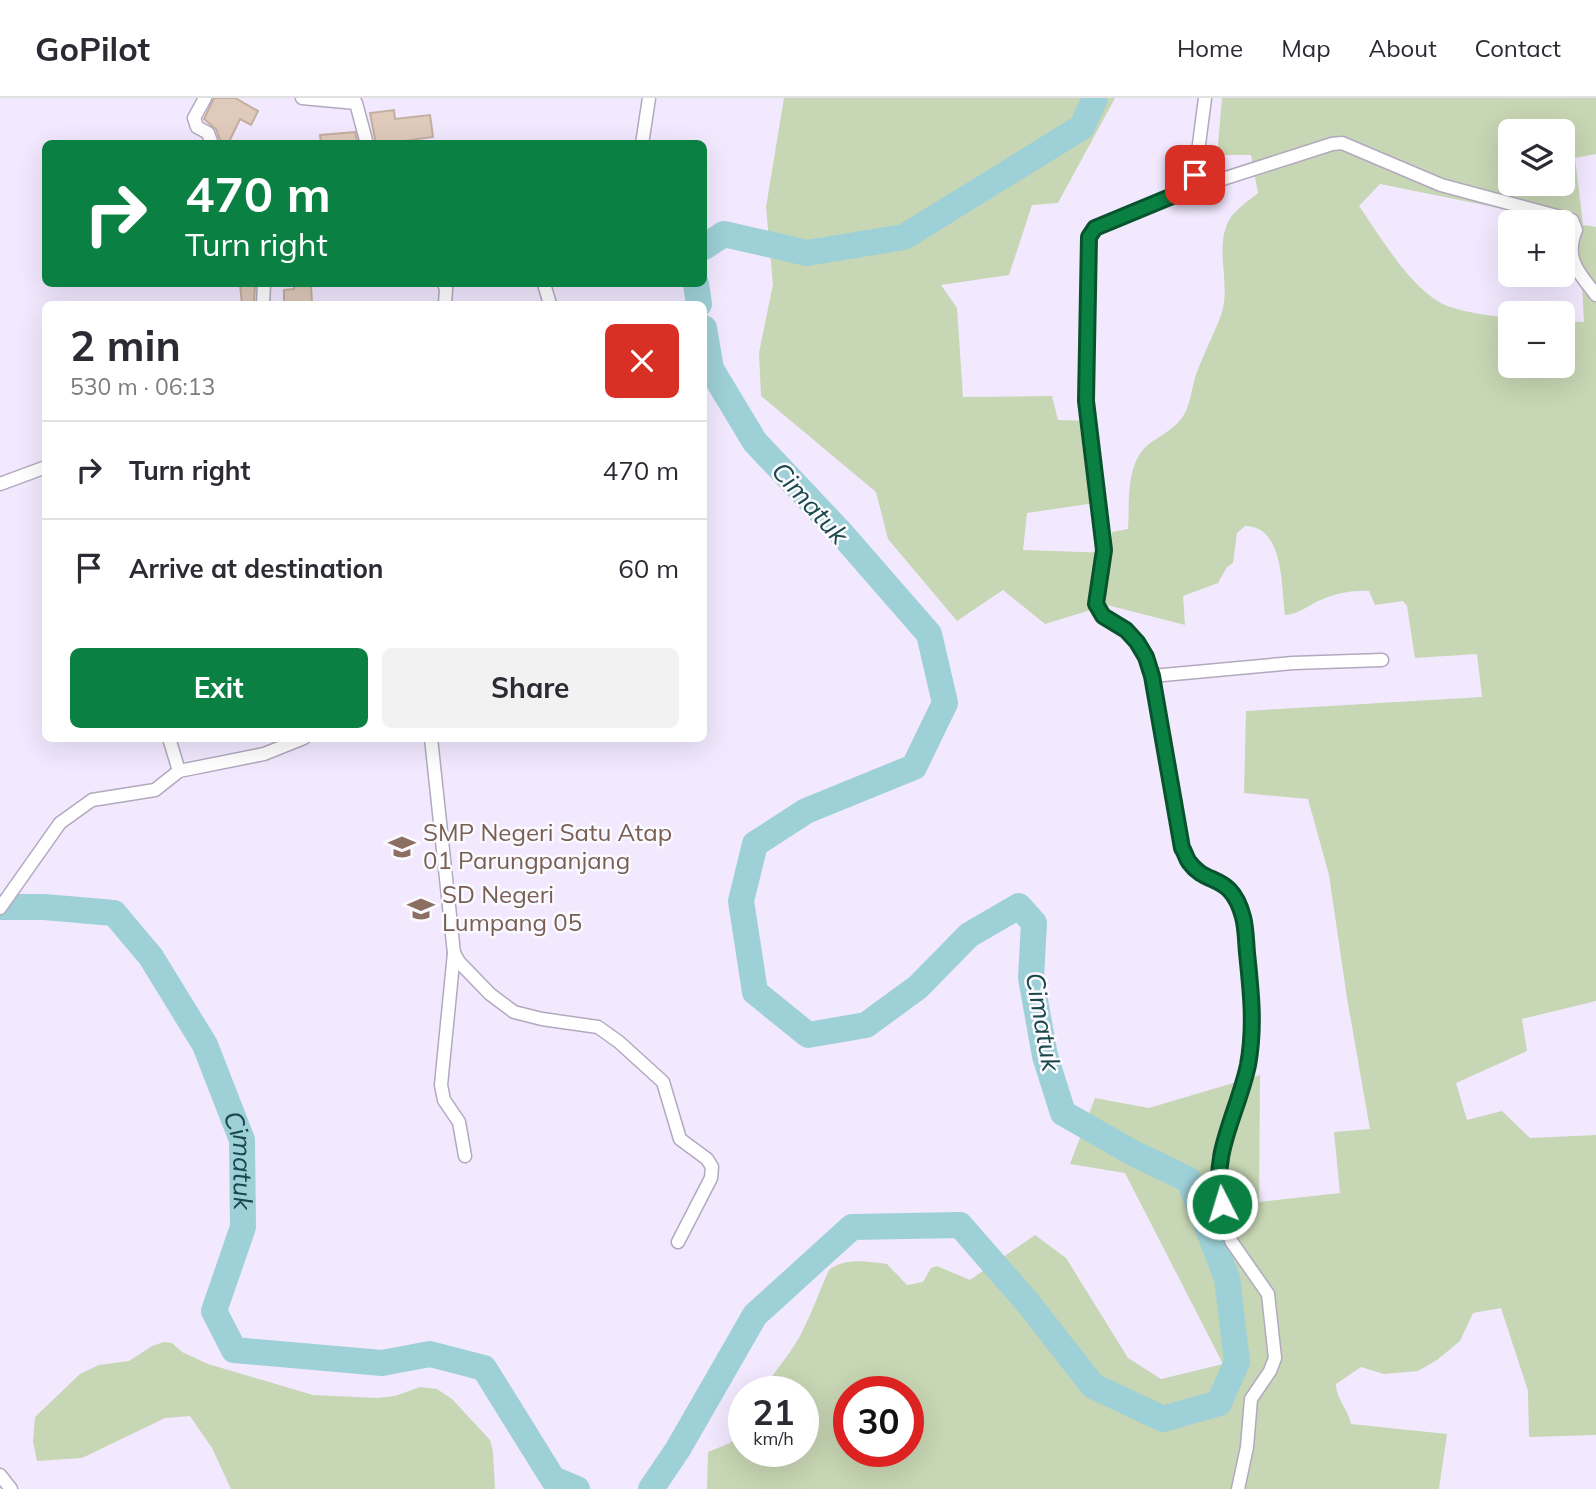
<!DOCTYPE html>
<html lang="en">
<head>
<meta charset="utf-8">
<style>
  body { margin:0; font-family:Mulish,sans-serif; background:#f2f2f3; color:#2b2b33; height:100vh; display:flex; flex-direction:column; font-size:26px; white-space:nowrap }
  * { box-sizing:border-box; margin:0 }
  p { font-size:23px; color:#7c7c81 }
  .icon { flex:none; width:38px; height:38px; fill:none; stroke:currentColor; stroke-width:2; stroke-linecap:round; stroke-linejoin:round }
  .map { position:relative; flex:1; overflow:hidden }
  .sheet { position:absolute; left:42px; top:203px; width:665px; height:441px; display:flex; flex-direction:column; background:#fff; border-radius:10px; box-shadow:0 7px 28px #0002 }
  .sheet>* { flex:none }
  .guide { position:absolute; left:42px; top:42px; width:665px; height:147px; border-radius:10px; box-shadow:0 7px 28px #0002; background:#0b8043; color:#fff; overflow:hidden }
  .controls { position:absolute; left:1498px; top:21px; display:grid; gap:14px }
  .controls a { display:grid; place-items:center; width:77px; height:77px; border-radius:10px; background:#fff; box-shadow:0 7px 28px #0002; font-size:35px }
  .speed { position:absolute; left:728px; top:1278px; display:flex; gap:14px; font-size:35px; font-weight:700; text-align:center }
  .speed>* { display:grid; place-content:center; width:91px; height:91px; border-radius:50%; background:#fff; box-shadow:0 7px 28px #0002; line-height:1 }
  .speed small { font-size:18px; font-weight:400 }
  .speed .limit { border:10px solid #d22; background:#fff; color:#111 }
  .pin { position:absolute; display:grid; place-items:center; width:60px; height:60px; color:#fff; margin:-30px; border-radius:14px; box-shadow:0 4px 10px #0006 }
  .me { position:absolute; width:77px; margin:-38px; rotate:355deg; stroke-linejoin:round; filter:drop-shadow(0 0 5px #0008) }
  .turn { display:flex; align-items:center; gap:24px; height:147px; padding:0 28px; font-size:32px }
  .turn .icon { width:91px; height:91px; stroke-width:2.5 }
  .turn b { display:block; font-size:49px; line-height:60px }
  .round { display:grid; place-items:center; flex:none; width:74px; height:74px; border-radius:10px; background:#f2f2f3 }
  .summary { display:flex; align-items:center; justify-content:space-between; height:119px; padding:0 28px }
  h1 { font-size:42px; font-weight:700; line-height:52px }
  .cta { display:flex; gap:14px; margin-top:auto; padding:14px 28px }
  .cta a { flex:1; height:80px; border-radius:10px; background:#0b8043; color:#fff; font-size:28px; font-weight:700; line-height:80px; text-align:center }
  .cta a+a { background:#f2f2f3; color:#2b2b33 }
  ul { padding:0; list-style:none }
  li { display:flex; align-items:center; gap:21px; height:98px; padding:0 28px; border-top:2px solid #e1e1e2 }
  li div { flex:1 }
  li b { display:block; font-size:26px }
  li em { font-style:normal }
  header { display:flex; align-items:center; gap:42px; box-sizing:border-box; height:98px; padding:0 35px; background:#fff; border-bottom:2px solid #e1e1e2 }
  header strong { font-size:33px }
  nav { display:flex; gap:38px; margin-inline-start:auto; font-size:24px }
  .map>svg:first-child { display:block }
</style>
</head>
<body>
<header>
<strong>GoPilot</strong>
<nav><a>Home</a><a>Map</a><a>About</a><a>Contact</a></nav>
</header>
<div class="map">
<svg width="1596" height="1391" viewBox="0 0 1596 1391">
  <rect width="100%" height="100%" fill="#f2e9ff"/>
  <!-- green -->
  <g fill="#c7d6b4" fill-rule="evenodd">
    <path d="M784 0H1115L1058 105 1032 107 1009 177 941 187 957 210 963 299 1052 298 1058 322 1088 323 1095 405 1027 415 1023 452 1111 455 1112 434 1128 431C1130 404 1125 365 1149 346 1161 337 1177 330 1185 315 1191 303 1192 287 1197 274 1204 255 1213 238 1220 220 1232 191 1216 158 1226 129 1230 115 1247 104 1258 95L1251 57H1217L1222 0H1596V56L1575 60 1583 127 1596 129V903L1522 921 1527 953 1456 985 1467 1022 1502 1013 1530 1040 1596 1037V1337L1529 1339 1528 1293 1501 1210 1473 1215 1460 1243 1437 1262 1418 1273 1384 1276 1361 1269 1336 1286C1336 1301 1348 1311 1351 1326L1447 1336 1439 1391H707L708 1354 730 1345 744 1328V1353H803V1293H763C774 1273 789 1258 800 1238 811 1217 819 1194 829 1172 846 1159 867 1164 887 1166L907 1187 923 1184 931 1170 937 1168 970 1182 1035 1137 1066 1160 1128 1260 1161 1281 1223 1266 1125 1075 1070 1066 1095 1000 1149 1010 1260 977 1259 1104 1340 1095 1334 1034 1370 1031 1347 900 1329 777 1308 701 1244 695 1246 613 1482 599 1477 556 1415 560 1407 508 1403 503 1375 507 1369 493C1354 492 1337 495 1323 501 1309 506 1301 516 1285 517 1281 487 1284 428 1245 428L1237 435 1233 465 1227 469 1218 485 1183 498 1185 527 1107 507 1045 526 1003 492 957 523 888 441 876 394 761 298 759 255 773 186 766 109ZM1510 33H1563V86H1510ZM1380 86 1583 127 1576 140 1581 166 1584 224 1563 223V268H1510V220C1492 218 1468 215 1450 209 1413 196 1381 139 1359 108ZM849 1293H908V1353H849Z"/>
    <polygon points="164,1244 172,1245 182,1254 208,1266 313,1297 377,1300 395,1298 420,1289 437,1291 452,1301 490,1342 493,1354 495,1391 231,1391 212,1350 190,1318 165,1320 82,1360 37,1363 33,1343 35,1319 80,1276 99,1267 129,1263 152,1248"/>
  </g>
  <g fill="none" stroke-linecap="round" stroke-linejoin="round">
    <!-- river -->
    <g stroke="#9ed0d7" stroke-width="26">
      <polyline points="704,149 724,136 807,155 904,139 1082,29 1095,0"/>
      <polyline points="696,186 699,206"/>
      <path id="s1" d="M0 809H44L114 815 151 859 205 947 242 1042 243 1129 214 1213 234 1252 382 1265 430 1256 484 1270 553 1381 577 1391"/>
      <polyline points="651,1391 678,1351 755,1217 852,1129 960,1127 1028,1205 1093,1288 1163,1321 1219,1305 1237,1264 1227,1180 1189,1082 1133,1055 1063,1015 1045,958 1031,880 1034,825 1019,808 969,837 918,889 866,927 808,937 755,894 741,803 755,746 806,713 914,669 945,605 929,536 841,435 755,344 711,271 704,230"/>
    </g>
  </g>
  <!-- building -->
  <g fill="#e0cabc" stroke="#c3aea0" stroke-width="2">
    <polygon points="214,0 235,0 258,13 251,27 240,21 228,46 220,42 216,31 204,21"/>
    <polygon points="394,12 395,21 430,17 433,39 404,43 405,46 376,46 370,15"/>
    <polygon points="355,34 358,46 321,46 320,37"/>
    <polygon points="240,186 255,186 254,206 242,206"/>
    <polygon points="294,186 311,186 312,206 284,206 284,192 294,191"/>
  </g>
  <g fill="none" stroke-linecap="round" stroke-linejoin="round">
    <defs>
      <g id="minor">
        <polyline points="205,0 194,20 197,29 208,35 212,46"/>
        <polyline points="302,0 356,5 367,46"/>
        <polyline points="642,46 649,0"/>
        <polyline points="1182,94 1195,77 1205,0"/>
        <polyline points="444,186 446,191 445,206"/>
        <polyline points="544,186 550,206"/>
        <polyline points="263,206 264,186"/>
        <polyline points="0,386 46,369"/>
        <polyline points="1152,578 1293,565 1382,562"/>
        <polyline points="169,640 179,673"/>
        <polyline points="431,640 454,855 441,987 444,1002 459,1024 465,1058"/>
        <polyline points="0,810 60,725 92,702 155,692 179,673 264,656 304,640"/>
        <polyline points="454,855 459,864 490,896 514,914 542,921 598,929 619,944 663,984 680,1041 707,1061 712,1069 711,1080 678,1144"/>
        <polyline points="0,1377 11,1391"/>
        <path d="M1238 1391 1247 1349 1251 1301 1270 1273 1275 1260 1268 1196 1231 1143 1218 1087 1220 1054 1247 968 1252 933V907L1243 820 1236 800 1226 787 1203 776 1190 766 1182 750 1152 578 1146 559 1137 544 1126 532 1103 518 1096 506 1104 451 1086 303 1089 139 1095 130 1182 94 1332 46 1342 45 1441 87 1572 122 1576 132C1564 161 1579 175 1596 197"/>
      </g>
    </defs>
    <!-- minor casing -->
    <use href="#minor" stroke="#b2a9be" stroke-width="15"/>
    <!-- minor -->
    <use href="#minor" stroke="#fff" stroke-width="12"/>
  </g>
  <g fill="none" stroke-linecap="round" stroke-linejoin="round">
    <defs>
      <path id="route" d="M1195 77 1182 94 1095 130 1089 139 1086 303 1104 452 1096 506 1103 518 1126 532 1137 544 1146 559 1152 578 1182 750C1185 754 1186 760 1189 764 1207 789 1231 774 1243 819 1246 830 1246 844 1247 855 1251 893 1255 929 1248 967 1238 1015 1210 1056 1222 1106"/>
    </defs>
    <!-- route casing -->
    <use href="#route" stroke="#07532c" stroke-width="18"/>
    <!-- route -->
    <use href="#route" stroke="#0b8043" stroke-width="12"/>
  </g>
  <!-- icons -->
  <defs>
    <symbol id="school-bare" viewBox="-9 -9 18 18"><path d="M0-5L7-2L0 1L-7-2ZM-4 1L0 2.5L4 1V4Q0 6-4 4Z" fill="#8d6e63" stroke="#fbfafe" stroke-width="2.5" paint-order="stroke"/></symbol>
  </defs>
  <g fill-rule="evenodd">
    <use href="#school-bare" x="383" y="730" width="38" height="38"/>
    <use href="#school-bare" x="402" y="792" width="38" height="38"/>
  </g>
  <g text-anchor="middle" stroke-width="5" stroke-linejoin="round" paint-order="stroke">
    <!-- education labels -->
    <g font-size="24" fill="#785e54" stroke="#fbfafe" text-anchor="start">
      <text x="423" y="743">SMP Negeri Satu Atap<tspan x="423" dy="28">01 Parungpanjang</tspan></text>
      <text x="442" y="805">SD Negeri<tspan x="442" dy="28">Lumpang 05</tspan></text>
    </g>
    <!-- water labels -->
    <g font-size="26" font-style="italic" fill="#1b484d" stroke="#fbfafe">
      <text transform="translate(810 405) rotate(48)" y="9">Cimatuk</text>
      <text transform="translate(1043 924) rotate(80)" y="9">Cimatuk</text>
      <text dy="9" stroke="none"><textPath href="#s1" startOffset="397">Cimatuk</textPath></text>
    </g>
  </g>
</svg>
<div class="controls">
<a><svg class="icon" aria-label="layers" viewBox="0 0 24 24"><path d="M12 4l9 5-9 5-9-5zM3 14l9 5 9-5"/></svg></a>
<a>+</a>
<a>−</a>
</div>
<div class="speed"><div>21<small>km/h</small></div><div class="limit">30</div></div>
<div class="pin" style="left:1195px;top:77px;background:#d93025"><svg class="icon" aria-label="arrive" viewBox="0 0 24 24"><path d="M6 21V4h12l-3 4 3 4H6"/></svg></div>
<svg class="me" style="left:1222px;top:1106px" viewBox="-20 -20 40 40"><circle r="17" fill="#0b8043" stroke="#fff" stroke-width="3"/><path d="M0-11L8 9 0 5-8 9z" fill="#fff"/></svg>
<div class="guide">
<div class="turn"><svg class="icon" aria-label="right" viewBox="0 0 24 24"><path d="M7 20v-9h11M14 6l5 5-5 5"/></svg><div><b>470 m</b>Turn right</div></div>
</div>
<section class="sheet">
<div class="summary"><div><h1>2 min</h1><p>530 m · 06:13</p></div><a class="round" style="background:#d93025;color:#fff"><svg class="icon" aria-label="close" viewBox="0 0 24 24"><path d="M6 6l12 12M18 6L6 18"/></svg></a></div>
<ul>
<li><svg class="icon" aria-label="right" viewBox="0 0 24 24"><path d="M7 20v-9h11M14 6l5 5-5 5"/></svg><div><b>Turn right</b></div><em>470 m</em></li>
<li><svg class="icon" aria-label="arrive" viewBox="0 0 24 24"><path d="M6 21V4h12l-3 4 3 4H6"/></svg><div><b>Arrive at destination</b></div><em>60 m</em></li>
</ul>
<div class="cta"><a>Exit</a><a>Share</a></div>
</section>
</div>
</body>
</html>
